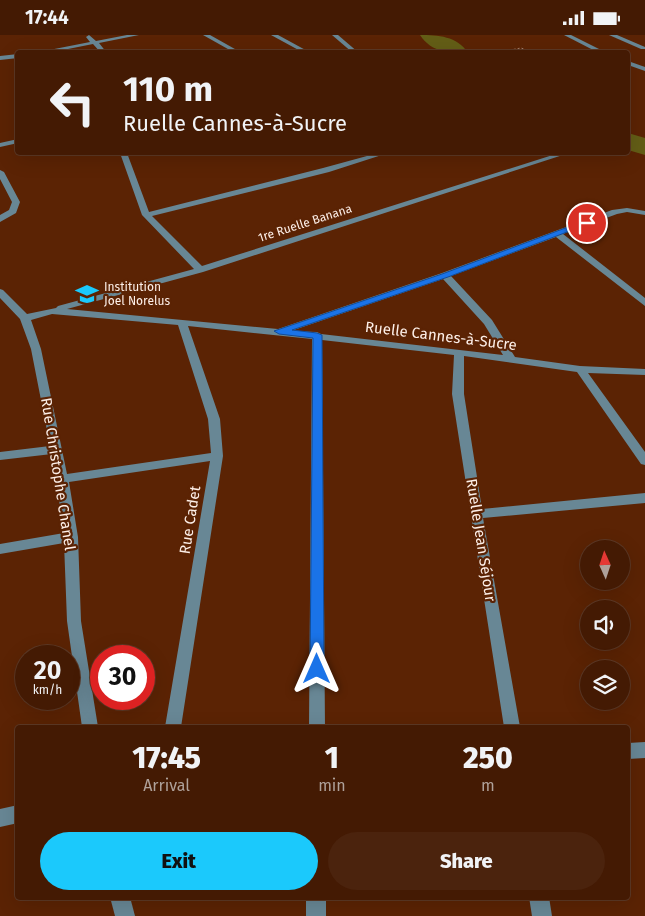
<!DOCTYPE html>
<html lang="en">
<head>
<meta charset="utf-8">
<style>
  body { margin:0; font-family:"Fira Sans",sans-serif; background:#4b230d; color:#f1f3f6; height:100vh; display:flex; flex-direction:column; font-size:19px; white-space:nowrap }
  * { box-sizing:border-box; margin:0 }
  p { font-size:16px; color:#afa19a }
  .icon { flex:none; width:28px; height:28px; fill:none; stroke:currentColor; stroke-width:2; stroke-linecap:round; stroke-linejoin:round }
  .map { position:relative; flex:1; overflow:hidden }
  .details { position:absolute; left:15px; top:690px; width:615px; height:175px; display:flex; flex-direction:column; background:#441a03; border-radius:5px; box-shadow:0 5px 20px #0002,0 0 0 1px #5c3825 }
  .details>* { flex:none }
  .hud { position:absolute; left:15px; top:15px; width:615px; height:105px; border-radius:5px; box-shadow:0 5px 20px #0002,0 0 0 1px #5c3825; background:#441a03; color:#f1f3f6; overflow:hidden }
  .needle { width:32px; rotate:357deg }
  .tools { position:absolute; left:580px; top:505px; display:grid; gap:10px }
  .tools a { display:grid; place-items:center; width:50px; height:50px; border-radius:50%; background:#441a03; box-shadow:0 5px 20px #0002,0 0 0 1px #5c3825; font-size:25px }
  .speed { position:absolute; left:15px; top:610px; display:flex; gap:10px; font-size:25px; font-weight:700; text-align:center }
  .speed>* { display:grid; place-content:center; width:65px; height:65px; border-radius:50%; background:#441a03; box-shadow:0 5px 20px #0002,0 0 0 1px #5c3825; line-height:1 }
  .speed small { font-size:12px; font-weight:400 }
  .speed .limit { border:8px solid #d22; background:#fff; color:#111 }
  .pin { position:absolute; display:grid; place-items:center; width:42px; height:42px; color:#fff; margin:-21px; border:2px solid #fff; border-radius:50%; box-shadow:0 1px 5px #0007 }
  .me { position:absolute; width:55px; margin:-28px; rotate:0deg; stroke-linejoin:round; filter:drop-shadow(0 0 4px #0008) }
  .turn { display:flex; align-items:center; gap:18px; height:105px; padding:0 25px; font-size:22px }
  .turn .icon { width:65px; height:65px; stroke-width:2.5 }
  .turn b { display:block; font-size:35px; line-height:42px }
  .eta { display:flex; justify-content:space-evenly; align-items:center; height:85px; text-align:center }
  .eta b { font-size:30px; font-weight:800; line-height:35px }
  .action { display:flex; gap:10px; margin-top:auto; padding:10px 25px }
  .action a { flex:1; height:58px; border-radius:30px; background:#1bc9fc; color:#111; font-size:20px; font-weight:800; line-height:58px; text-align:center }
  .action a+a { background:#4b230d; color:#f1f3f6 }
  .status { display:flex; justify-content:space-between; align-items:center; height:35px; padding:0 25px; background:#441a03; direction:ltr }
  .status svg { height:14px; fill:currentColor }
  .map>svg:first-child { display:block }
</style>
</head>
<body>
<div class="status"><b>17:44</b><svg viewBox="0 0 49 12"><path d="M0 12V9h3v3zM5 12V6h3v6zM10 12V3h3v9zM15 12V0h3v12zM26 1h20v11H26zM47 4h2v5h-2z"/></svg></div>
<div class="map">
<svg width="645" height="881" viewBox="0 0 645 881">
  <rect width="100%" height="100%" fill="#5b2304"/>
  <g fill="none" stroke-linecap="round" stroke-linejoin="round">
    <!-- river -->
    <g fill="#635d16" fill-rule="evenodd">
      <path d="M420 0C438 0 457 1 468 18 449 18 432 18 420 0Z"/>
      <polygon points="628,98 645,103 645,120 628,115"/>
    </g>
    <!-- path -->
    <polyline stroke="#a47f6b" stroke-width="1" stroke-dasharray="2 2" stroke-linecap="butt" points="494,18 521,13 535,18"/>
    <!-- minor -->
    <g fill="#688795" fill-rule="evenodd">
      <polygon points="89,0 96,6 127,0 139,0 99,8 107,18 101,18 93,9 48,18 34,18 90,7 86,2"/>
      <polygon points="203,0 210,0 242,18 235,18"/>
      <polygon points="271,0 278,0 311,18 304,18"/>
      <polygon points="332,0 338,0 359,18 353,18"/>
      <polygon points="564,0 571,0 607,18 599,18"/>
      <polygon points="609,0 617,0 645,12 645,14 641,14"/>
      <polygon points="18,19 18,23 0,25 0,21"/>
      <polygon points="628,26 645,32 645,36 628,30"/>
      <polygon points="18,104 18,108 0,112 0,108"/>
      <path d="M120 118H127L149 177 323 133 378 118H388L329 137 152 181 202 231 559 118H569L203 237 67 274 278 294 442 238 612 175 627 173 645 176V180L627 177 617 179 563 199 645 263V271L556 202 451 241 492 285 515 322 580 331 645 334V340L588 338 645 417V430L641 429 577 337 464 321V359L482 474 645 458V468L483 483 520 692H504L452 359 454 320 322 305 325 692H309L312 304 188 291 220 384 223 421 181 692H165L210 426 69 447 78 502 81 586 98 692H82L67 586 64 508 0 519V509L64 498 52 419 0 425V417L50 411 31 314 20 284 0 263V254L3 255 27 279 56 273 58 271 194 234 142 180ZM443 244 484 289 503 320 321 299 317 297 291 296ZM52 279 178 290 208 384 211 418 67 439 41 314 31 285Z"/>
      <polygon points="0,135 4,137 20,167 16,178 0,187 0,180 9,175 12,167 0,144"/>
      <polygon points="645,707 645,723 628,724 628,708"/>
      <polygon points="18,770 18,788 0,792 0,774"/>
      <polygon points="110,862 130,862 135,881 115,881"/>
      <rect x="306" y="862" width="20" height="19"/>
      <polygon points="529,862 549,862 552,881 532,881"/>
    </g>
  </g>
  <!-- route -->
  <polygon fill="#1a73e8" stroke="#114b97" points="584,186 591,188 448,242 292,295 317,298 322,300 324,634 322,638 317,640 312,638 310,634 313,303 279,299 274,296 442,239"/>
  <!-- icons -->
  <defs>
    <symbol id="school-bare" viewBox="-9 -9 18 18"><path d="M0-5L7-2L0 1L-7-2ZM-4 1L0 2.5L4 1V4Q0 6-4 4Z" fill="#1bc9fc" stroke="#5b2304" stroke-width="2.5" paint-order="stroke"/></symbol>
  </defs>
  <g fill-rule="evenodd">
    <use href="#school-bare" x="71" y="243" width="32" height="32"/>
  </g>
  <g text-anchor="middle" stroke-width="4.5" stroke-linejoin="round" paint-order="stroke">
    <!-- far-street labels -->
    <g font-size="12" fill="#fdefe8" stroke="#5b2304">
      <text transform="translate(305 188) rotate(-18)" y="4">1re Ruelle Banana</text>
    </g>
    <!-- far-poi labels -->
    <g font-size="12" fill="#fdefe8" stroke="#5b2304" text-anchor="start">
      <text x="104" y="256">Institution<tspan x="104" dy="14">Joel Norelus</tspan></text>
    </g>
    <!-- street labels -->
    <g font-size="15" fill="#fdefe8" stroke="#5b2304">
      <text transform="translate(441 301) rotate(7)" y="5">Ruelle Cannes-à-Sucre</text>
      <text transform="translate(58 439) rotate(81)" y="5">Rue Christophe Chanel</text>
      <text transform="translate(190 485) rotate(-81)" y="5">Rue Cadet</text>
      <text transform="translate(481 505) rotate(81)" y="5">Ruelle Jean Séjour</text>
    </g>
  </g>
</svg>
<div class="tools">
<a><svg class="needle" viewBox="-14 -14 28 28"><path d="M0-13l5 13h-10z" fill="#e53935"/><path d="M0 13l5-13h-10z" fill="#afa19a"/></svg></a>
<a><svg class="icon" aria-label="sound" viewBox="0 0 24 24"><path d="M4 9h4l5-4v14l-5-4H4zM17 9q2 3 0 6"/></svg></a>
<a><svg class="icon" aria-label="layers" viewBox="0 0 24 24"><path d="M12 4l9 5-9 5-9-5zM3 14l9 5 9-5"/></svg></a>
</div>
<div class="speed"><div>20<small>km/h</small></div><div class="limit">30</div></div>
<div class="pin" style="left:587px;top:188px;background:#d93025"><svg class="icon" aria-label="arrive" viewBox="0 0 24 24"><path d="M6 21V4h12l-3 4 3 4H6"/></svg></div>
<svg class="me" style="left:317px;top:634px" viewBox="-20 -20 40 40"><path d="M0-17L14 15 0 8-14 15z" fill="#1a73e8" stroke="#fff" stroke-width="4"/></svg>
<div class="hud">
<div class="turn"><svg class="icon" aria-label="left" viewBox="0 0 24 24"><path d="M17 20v-9H6M10 6l-5 5 5 5"/></svg><div><b>110 m</b>Ruelle Cannes-à-Sucre</div></div>
</div>
<section class="details">
<div class="eta">
<div><b>17:45</b><p>Arrival</p></div>
<div><b>1</b><p>min</p></div>
<div><b>250</b><p>m</p></div>
</div>
<div class="action"><a>Exit</a><a>Share</a></div>
</section>
</div>
</body>
</html>
